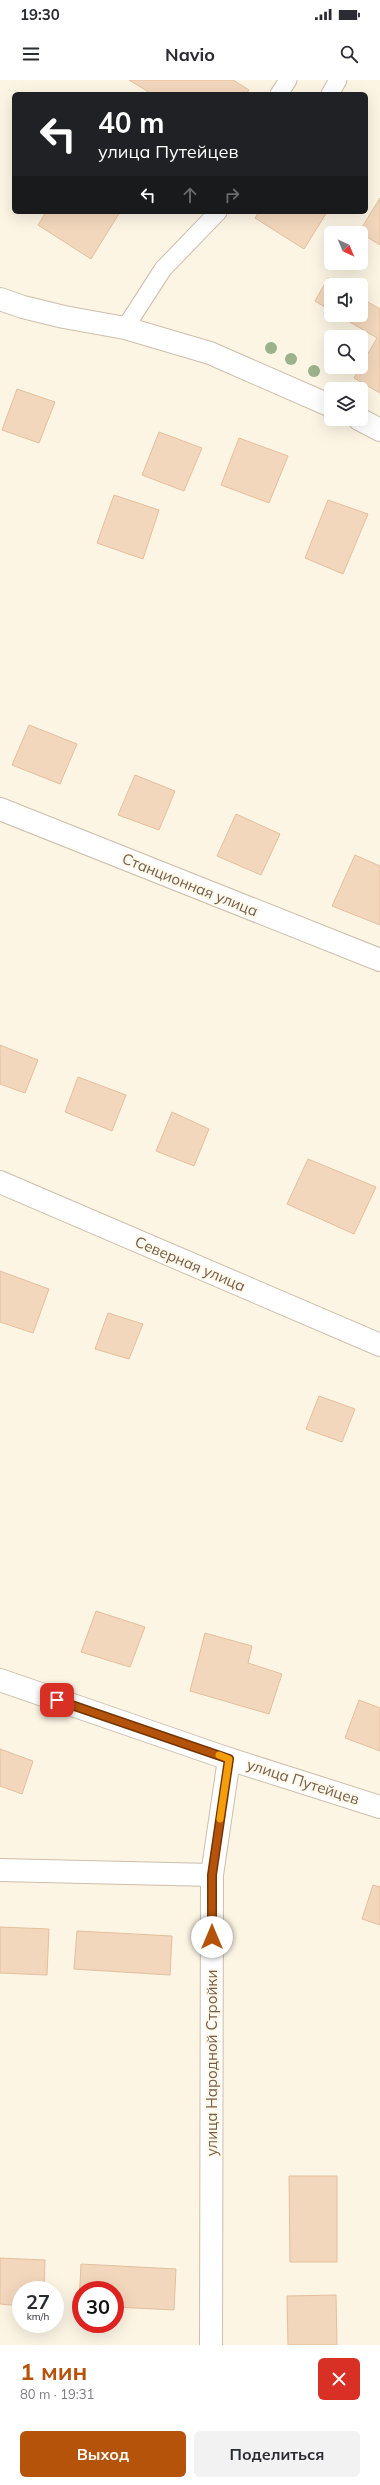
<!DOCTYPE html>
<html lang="ru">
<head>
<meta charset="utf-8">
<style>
  body { margin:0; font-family:Mulish,sans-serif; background:#f2f2f3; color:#2b2b33; height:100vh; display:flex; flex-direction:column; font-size:15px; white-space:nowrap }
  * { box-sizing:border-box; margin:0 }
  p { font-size:13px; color:#7c7c81 }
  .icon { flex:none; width:22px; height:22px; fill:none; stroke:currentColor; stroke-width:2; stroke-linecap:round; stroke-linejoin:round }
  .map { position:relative; height:2265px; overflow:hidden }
  .details { display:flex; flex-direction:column; background:#fff; flex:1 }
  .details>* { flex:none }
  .hud { position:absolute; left:12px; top:12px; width:356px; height:122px; border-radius:6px; box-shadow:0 4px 16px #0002; background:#202124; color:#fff; overflow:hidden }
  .needle { width:26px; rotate:136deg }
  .tools { position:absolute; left:324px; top:146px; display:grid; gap:8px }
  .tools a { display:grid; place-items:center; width:44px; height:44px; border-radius:6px; background:#fff; box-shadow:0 4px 16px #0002; font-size:20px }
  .speed { position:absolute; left:12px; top:2201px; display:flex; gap:8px; font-size:20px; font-weight:700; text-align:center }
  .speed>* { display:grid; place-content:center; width:52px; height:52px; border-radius:50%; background:#fff; box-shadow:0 4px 16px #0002; line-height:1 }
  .speed small { font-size:10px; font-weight:400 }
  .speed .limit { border:6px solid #d22; background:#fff; color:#111 }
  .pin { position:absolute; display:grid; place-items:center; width:34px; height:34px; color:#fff; margin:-17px; border-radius:8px; box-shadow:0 2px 6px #0006 }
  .me { position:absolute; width:44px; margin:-22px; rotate:0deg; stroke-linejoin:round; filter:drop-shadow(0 0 3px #0008) }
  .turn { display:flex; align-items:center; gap:14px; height:84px; padding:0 20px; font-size:18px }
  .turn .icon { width:52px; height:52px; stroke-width:2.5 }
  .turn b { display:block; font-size:28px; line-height:34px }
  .lanes { display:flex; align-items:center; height:38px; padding:0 20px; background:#0003; justify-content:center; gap:20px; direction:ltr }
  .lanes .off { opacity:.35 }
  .round { display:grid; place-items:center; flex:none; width:42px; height:42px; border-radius:6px; background:#f2f2f3 }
  .summary { display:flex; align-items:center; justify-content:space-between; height:68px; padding:0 20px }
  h1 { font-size:24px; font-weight:700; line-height:30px; color:#b45309 }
  .action { display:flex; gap:8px; margin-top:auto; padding:8px 20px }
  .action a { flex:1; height:46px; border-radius:6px; background:#b45309; color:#fff; font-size:16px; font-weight:700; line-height:46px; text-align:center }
  .action a+a { background:#f2f2f3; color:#2b2b33 }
  .status { display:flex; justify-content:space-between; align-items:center; height:28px; padding:0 20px; background:#fff; direction:ltr }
  .status svg { height:11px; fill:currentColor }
  header { display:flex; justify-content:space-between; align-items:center; height:52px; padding:0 20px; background:#fff; font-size:18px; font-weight:700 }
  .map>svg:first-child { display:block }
</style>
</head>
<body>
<div class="status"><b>19:30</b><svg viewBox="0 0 49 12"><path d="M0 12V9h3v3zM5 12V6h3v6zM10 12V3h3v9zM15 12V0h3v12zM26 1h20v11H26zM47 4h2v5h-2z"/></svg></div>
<header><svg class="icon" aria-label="menu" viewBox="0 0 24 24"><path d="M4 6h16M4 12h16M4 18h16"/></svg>Navio<svg class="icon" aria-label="search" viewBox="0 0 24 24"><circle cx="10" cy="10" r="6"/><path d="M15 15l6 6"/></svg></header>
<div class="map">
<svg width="380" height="2265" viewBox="0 0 380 2265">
  <rect width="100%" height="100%" fill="#fcf5e4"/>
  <!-- building -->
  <g fill="#f2d7bc" stroke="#e4bf9c">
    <polygon points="129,0 233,0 249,10 246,14 152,14"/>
    <polygon points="380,118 380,165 359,152"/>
    <polygon points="46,132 120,132 91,179 38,145"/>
    <polygon points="259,132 327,132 304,169 255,138"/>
    <polygon points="328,198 340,205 331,205 331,231 315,221"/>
    <polygon points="361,218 380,229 380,313 354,298 377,258 338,235 361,235"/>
    <polygon points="17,309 55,322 39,363 2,350"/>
    <polygon points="159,352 202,368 184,411 142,395"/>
    <polygon points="239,358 288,376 269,423 221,405"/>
    <polygon points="114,415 159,430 143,479 97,463"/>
    <polygon points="328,420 368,434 343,494 305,478"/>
    <polygon points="29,645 77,664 60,704 12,685"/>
    <polygon points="135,695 175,711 159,750 118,735"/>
    <polygon points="236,734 280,754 261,795 217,776"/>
    <polygon points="355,775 380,786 380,845 332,826"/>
    <polygon points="0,965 38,980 25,1013 0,1004"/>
    <polygon points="78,997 126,1015 112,1051 65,1032"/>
    <polygon points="172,1032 209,1049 194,1086 156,1071"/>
    <polygon points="308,1079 376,1107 354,1154 287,1124"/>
    <polygon points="0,1191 49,1209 33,1253 0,1242"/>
    <polygon points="108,1233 143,1244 129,1279 95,1269"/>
    <polygon points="319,1316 355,1329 342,1362 306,1349"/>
    <polygon points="96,1531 145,1547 130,1587 81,1572"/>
    <polygon points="205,1553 252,1566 248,1583 282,1594 269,1634 190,1611"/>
    <polygon points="359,1620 380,1628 380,1671 345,1658"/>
    <polygon points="0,1669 33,1681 22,1714 0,1706"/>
    <polygon points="373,1805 380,1807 380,1845 362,1839"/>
    <polygon points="0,1847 49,1849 47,1895 0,1893"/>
    <polygon points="77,1851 172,1856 170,1895 74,1889"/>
    <polygon points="289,2096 337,2096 337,2182 290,2182"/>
    <polygon points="0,2178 45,2180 44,2210 21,2210 21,2226 0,2224"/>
    <polygon points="81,2184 176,2189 174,2230 115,2227 115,2210 81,2210 81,2225 79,2225"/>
    <polygon points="336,2215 337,2265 288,2265 287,2216"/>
  </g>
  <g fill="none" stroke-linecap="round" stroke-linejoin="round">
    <defs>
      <g id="lane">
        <polyline points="279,14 288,0"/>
        <polyline points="330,14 338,0"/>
        <polyline points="125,248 163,189 218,132"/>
      </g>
      <g id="street">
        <polyline points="0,219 23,227 64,237 125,248 210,273 331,326"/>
        <polyline points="359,339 380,350"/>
        <polyline points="0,729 380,880"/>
        <polyline points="0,1102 380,1265"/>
        <polyline points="0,1600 229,1679 380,1727"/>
        <polyline points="0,1790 212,1795"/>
        <polyline points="211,2265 212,1795 229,1679"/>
      </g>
    </defs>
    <!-- lane casing -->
    <use href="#lane" stroke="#cebeab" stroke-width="19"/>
    <!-- street casing -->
    <use href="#street" stroke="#cebeab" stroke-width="24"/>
    <!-- lane -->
    <use href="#lane" stroke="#fff" stroke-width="17"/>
    <!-- street -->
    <use href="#street" stroke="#fff" stroke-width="22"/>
  </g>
  <!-- trees -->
  <g fill="#9bb28b">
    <circle cx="271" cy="268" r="6"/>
    <circle cx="291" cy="279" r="6"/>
    <circle cx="314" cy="291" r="6"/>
  </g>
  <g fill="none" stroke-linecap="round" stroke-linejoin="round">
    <defs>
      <polyline id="route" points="57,1620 229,1679 212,1795 212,1857"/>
    </defs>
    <!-- route casing -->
    <use href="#route" stroke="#753606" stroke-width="10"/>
    <!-- route -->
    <use href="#route" stroke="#b45309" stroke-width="7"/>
    <!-- slow -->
    <polyline stroke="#f59e0b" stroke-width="7" points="219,1675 229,1679 220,1739"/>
  </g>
  <g text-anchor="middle" stroke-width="4" stroke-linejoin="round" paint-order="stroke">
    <!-- street labels -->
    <g font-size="15" fill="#755e4a" stroke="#fff9eb">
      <text transform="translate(190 805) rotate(22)" y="5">Станционная улица</text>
      <text transform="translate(190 1184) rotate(23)" y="5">Северная улица</text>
      <text transform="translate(303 1702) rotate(18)" y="5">улица Путейцев</text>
      <text transform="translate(212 1983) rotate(-90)" y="5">улица Народной Стройки</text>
    </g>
  </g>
</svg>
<div class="tools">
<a><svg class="needle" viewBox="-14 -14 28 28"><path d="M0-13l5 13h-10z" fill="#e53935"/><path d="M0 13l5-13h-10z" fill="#7c7c81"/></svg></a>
<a><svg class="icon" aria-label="sound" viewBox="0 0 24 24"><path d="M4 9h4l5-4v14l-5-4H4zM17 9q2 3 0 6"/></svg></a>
<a><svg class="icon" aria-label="search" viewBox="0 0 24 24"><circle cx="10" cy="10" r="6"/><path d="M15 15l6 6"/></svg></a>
<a><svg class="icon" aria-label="layers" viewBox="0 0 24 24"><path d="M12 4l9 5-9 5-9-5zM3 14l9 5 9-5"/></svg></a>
</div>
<div class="speed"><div>27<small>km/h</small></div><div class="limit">30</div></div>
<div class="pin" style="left:57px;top:1620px;background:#d93025"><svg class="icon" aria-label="arrive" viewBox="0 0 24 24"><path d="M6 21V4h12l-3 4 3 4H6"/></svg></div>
<svg class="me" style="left:212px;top:1857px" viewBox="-20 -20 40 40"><circle r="19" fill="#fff"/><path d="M0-13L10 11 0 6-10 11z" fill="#b45309"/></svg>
<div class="hud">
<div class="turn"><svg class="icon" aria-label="left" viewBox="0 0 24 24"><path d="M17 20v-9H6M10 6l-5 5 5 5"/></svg><div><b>40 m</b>улица Путейцев</div></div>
<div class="lanes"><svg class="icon" aria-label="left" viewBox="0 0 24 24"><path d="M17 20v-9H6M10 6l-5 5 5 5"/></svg><svg class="icon off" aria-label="ahead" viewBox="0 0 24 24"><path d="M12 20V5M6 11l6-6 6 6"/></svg><svg class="icon off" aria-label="right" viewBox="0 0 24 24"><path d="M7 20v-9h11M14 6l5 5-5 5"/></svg></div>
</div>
</div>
<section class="details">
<div class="summary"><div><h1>1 мин</h1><p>80 m · 19:31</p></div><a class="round" style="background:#d93025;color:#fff"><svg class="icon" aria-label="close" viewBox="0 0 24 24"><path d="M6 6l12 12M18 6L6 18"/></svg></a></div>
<div class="action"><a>Выход</a><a>Поделиться</a></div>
</section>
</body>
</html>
